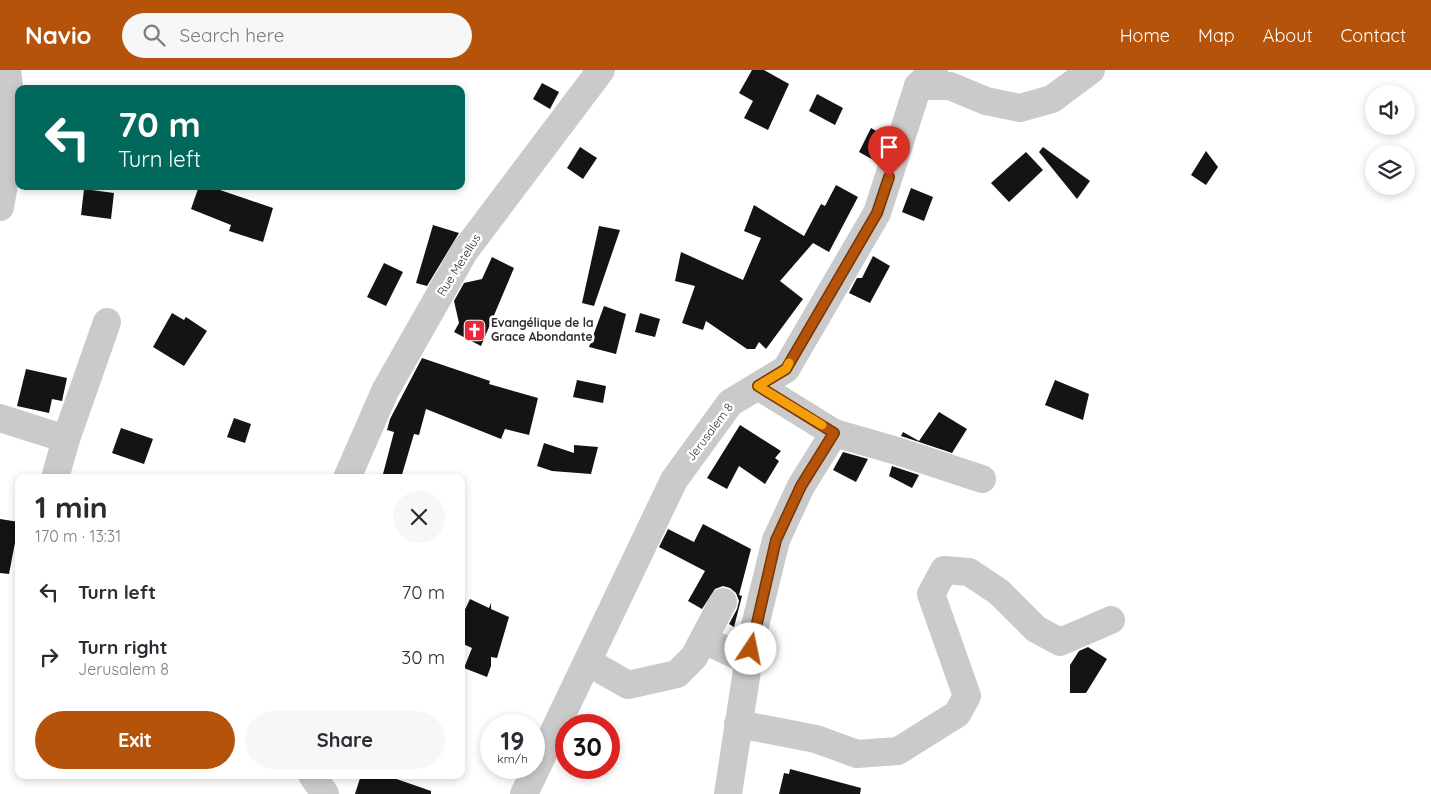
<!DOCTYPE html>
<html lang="en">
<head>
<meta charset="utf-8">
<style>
  body { margin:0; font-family:Quicksand,sans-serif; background:#f7f7f7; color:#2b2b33; height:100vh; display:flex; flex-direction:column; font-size:19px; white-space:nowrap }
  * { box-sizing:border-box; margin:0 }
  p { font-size:16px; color:#7c7c81 }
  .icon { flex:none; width:28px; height:28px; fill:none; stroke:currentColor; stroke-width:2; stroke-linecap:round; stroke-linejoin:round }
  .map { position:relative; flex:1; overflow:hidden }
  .side { position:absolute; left:15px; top:404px; width:450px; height:305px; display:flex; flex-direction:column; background:#fff; border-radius:10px; box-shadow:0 2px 8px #0003 }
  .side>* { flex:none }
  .hud { position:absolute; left:15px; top:15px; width:450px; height:105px; border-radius:10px; box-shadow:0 2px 8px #0003; background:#00695c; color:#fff; overflow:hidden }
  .buttons { position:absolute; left:1365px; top:15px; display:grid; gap:10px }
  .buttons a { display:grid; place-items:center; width:50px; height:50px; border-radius:50%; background:#fff; box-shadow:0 2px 8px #0003; font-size:25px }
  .speed { position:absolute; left:480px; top:644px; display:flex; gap:10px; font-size:25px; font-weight:700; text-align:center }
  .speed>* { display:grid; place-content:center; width:65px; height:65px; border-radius:50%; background:#fff; box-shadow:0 2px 8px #0003; line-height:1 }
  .speed small { font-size:12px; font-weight:400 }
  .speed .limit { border:8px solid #d22; background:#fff; color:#111 }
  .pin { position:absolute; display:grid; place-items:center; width:42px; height:42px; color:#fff; margin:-51px -21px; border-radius:50% 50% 50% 0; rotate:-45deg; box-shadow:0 0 5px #0007 }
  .pin .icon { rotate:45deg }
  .me { position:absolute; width:55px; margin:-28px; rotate:11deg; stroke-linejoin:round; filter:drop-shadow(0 0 4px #0008) }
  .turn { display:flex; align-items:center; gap:18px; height:105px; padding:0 20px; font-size:22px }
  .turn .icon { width:65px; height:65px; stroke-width:2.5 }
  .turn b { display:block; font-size:35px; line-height:42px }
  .round { display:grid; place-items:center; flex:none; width:52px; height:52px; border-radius:26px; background:#f7f7f7 }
  .overview { display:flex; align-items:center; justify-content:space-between; height:85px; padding:0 20px }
  h1 { font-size:30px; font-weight:800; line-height:38px }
  .action { display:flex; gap:10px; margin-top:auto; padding:10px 20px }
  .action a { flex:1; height:58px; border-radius:30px; background:#b45309; color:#fff; font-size:20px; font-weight:800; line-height:58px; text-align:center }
  .action a+a { background:#f7f7f7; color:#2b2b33 }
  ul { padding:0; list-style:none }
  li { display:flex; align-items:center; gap:15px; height:65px; padding:0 20px }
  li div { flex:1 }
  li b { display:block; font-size:19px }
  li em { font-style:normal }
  header { display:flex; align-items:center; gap:30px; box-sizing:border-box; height:70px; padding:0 25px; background:#b45309; color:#fff }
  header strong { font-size:24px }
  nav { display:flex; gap:28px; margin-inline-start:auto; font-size:18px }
  .search { width:350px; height:45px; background:#f7f7f7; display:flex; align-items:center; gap:12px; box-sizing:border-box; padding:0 18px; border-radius:28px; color:#7c7c81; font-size:19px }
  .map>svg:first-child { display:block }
</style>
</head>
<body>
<header>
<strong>Navio</strong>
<div class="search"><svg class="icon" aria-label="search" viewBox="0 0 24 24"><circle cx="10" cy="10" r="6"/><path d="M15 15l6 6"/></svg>Search here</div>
<nav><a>Home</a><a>Map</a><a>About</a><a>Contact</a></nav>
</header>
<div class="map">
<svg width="1431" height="724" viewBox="0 0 1431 724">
  <rect width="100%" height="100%" fill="#fff"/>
  <!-- building -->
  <g fill="#141414">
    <polygon points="752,0 764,0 789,14 768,60 744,48 753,31 739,23"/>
    <polygon points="542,13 559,22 550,39 533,29"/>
    <polygon points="817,24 843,38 835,55 809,41"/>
    <polygon points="871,58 885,66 877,92 859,82"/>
    <polygon points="580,77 597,88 583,109 567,98"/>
    <polygon points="1043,77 1090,111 1077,129 1039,82"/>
    <polygon points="1206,81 1218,97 1206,115 1191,105"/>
    <polygon points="1026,82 1043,100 1009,132 991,113"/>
    <polygon points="836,115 858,127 829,182 813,173 780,211 803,229 766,279 759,272 755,279 747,279 706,251 703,260 682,253 695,216 675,211 681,182 743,210 761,168 744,161 754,135 804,166 821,134 825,136"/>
    <polygon points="199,116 217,116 217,119 273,138 263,172 229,161 231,155 191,139"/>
    <polygon points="911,118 933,127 924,151 902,142"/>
    <polygon points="84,119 114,123 111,149 81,145"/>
    <polygon points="433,155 459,163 427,216 416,213"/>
    <polygon points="599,156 620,160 594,236 582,233"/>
    <polygon points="873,186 890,196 870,233 849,223 857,208 862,208"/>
    <polygon points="492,187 514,198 481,276 454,262 459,253 454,231 464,213 482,209"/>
    <polygon points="384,193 403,202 386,236 367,227"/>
    <polygon points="604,236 626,244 616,284 589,277"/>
    <polygon points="172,243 184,250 186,247 207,261 184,296 153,277"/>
    <polygon points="640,243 660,249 655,267 635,262"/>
    <polygon points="422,288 490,311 489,314 538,328 529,365 505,359 501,369 426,339 419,365 414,364 401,408 383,404 394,362 387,360 390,349"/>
    <polygon points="26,299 67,308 62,331 52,329 49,343 17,336"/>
    <polygon points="577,310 606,316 603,333 573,327"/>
    <polygon points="1055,310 1089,324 1083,350 1045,335"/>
    <polygon points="939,342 967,359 952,383 901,366 903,362 919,371"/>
    <polygon points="234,348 251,354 245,373 227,367"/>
    <polygon points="740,355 781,381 775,388 779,391 765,414 739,396 727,419 707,408"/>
    <polygon points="121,358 153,369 144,394 112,383"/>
    <polygon points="544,373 574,383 574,375 598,377 591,404 552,401 537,396"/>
    <polygon points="843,382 868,389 856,412 833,400"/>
    <polygon points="892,396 919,405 912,418 889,406"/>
    <polygon points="0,449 19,452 9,504 0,503"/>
    <polygon points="703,454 751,479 739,525 742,526 734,557 729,554 737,539 739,531 736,523 730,518 723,516 715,519 702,539 688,531 705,501 659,477 668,459 694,472"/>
    <polygon points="470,529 489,538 491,533 491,539 509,547 497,588 491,587 491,596 487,607 464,598 472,578 461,573 461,548"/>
    <polygon points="1088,577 1107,589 1086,623 1070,623 1070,595 1079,581"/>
    <polygon points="790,699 861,718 860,724 779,724 784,703 789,704"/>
    <polygon points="361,705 385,705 431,721 431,724 355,724"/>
  </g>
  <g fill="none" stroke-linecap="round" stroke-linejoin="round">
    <!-- minor -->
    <g stroke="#cacaca" stroke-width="28">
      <polyline points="918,16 950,16 986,31 1020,38 1052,29 1091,0"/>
      <polyline points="0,137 14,57 7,0"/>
      <polyline points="758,316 834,363 897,381 982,409"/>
      <polyline points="0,348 66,369 107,252"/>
      <polyline points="55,408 66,369"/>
      <polyline points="347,408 385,321 464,182 601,0"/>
      <polyline points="704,570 749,591"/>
      <polyline points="588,592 628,615 677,604 694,587 723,532"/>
      <polyline points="738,654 816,669 857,684 898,681 957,644 967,626 931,524 944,500 969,502 999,522 1036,559 1060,572 1111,550"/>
      <polyline points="312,705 325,724"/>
      <polyline points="524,724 674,410 730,333 786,299 877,143 918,16 934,0"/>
      <polyline points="728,724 752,568 776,470 801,416 834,363"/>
    </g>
  </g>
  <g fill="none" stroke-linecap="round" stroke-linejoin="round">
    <defs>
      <polyline id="route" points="751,579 776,470 801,416 834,363 758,316 786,299 877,143 889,107"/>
    </defs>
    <!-- route casing -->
    <use href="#route" stroke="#753606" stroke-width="12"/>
    <!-- route -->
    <use href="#route" stroke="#b45309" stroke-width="9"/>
    <!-- slow -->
    <polyline stroke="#f59e0b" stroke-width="9" points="789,293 786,299 758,316 822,355"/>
  </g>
  <!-- icons -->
  <defs>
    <symbol id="church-square" viewBox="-11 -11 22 22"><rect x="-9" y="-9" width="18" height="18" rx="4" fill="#ec2739" stroke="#fff"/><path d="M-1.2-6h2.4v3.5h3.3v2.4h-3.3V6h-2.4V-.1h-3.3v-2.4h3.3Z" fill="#fff"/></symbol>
  </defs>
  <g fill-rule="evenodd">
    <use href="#church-square" x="462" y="248" width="25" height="25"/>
  </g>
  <g text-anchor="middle" stroke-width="5" stroke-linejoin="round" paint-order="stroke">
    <!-- street labels -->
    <g font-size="12" fill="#2d2d2d" stroke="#fff">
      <text transform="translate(459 195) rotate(-58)" y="4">Rue Metellus</text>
      <text transform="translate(710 362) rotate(-53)" y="4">Jerusalem 8</text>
    </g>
    <!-- poi labels -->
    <g font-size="12" font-weight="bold" fill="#2d2d2d" stroke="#fff" text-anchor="start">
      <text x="491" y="257">Evangélique de la<tspan x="491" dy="14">Grace Abondante</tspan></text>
    </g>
  </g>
</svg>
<div class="buttons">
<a><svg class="icon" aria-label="sound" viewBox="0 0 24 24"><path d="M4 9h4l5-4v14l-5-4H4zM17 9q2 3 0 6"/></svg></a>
<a><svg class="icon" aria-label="layers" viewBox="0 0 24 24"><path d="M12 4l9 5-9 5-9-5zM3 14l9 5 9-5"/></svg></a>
</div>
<div class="speed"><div>19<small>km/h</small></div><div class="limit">30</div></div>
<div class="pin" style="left:889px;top:107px;background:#d93025"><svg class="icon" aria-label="arrive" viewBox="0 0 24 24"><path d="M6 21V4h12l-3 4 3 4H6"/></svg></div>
<svg class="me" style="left:751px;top:579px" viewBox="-20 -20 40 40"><circle r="19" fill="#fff"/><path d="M0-13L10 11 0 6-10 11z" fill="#b45309"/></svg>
<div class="hud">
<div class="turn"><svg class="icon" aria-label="left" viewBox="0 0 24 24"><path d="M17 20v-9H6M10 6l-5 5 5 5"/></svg><div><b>70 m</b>Turn left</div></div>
</div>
<section class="side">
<div class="overview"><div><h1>1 min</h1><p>170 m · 13:31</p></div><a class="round"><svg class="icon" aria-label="close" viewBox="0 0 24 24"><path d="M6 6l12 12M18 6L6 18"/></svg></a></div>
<ul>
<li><svg class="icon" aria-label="left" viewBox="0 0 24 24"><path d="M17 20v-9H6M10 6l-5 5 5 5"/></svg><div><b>Turn left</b></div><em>70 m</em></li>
<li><svg class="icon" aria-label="right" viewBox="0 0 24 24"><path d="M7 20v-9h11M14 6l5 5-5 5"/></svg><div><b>Turn right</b><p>Jerusalem 8</p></div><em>30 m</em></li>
</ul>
<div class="action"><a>Exit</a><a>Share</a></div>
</section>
</div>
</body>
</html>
